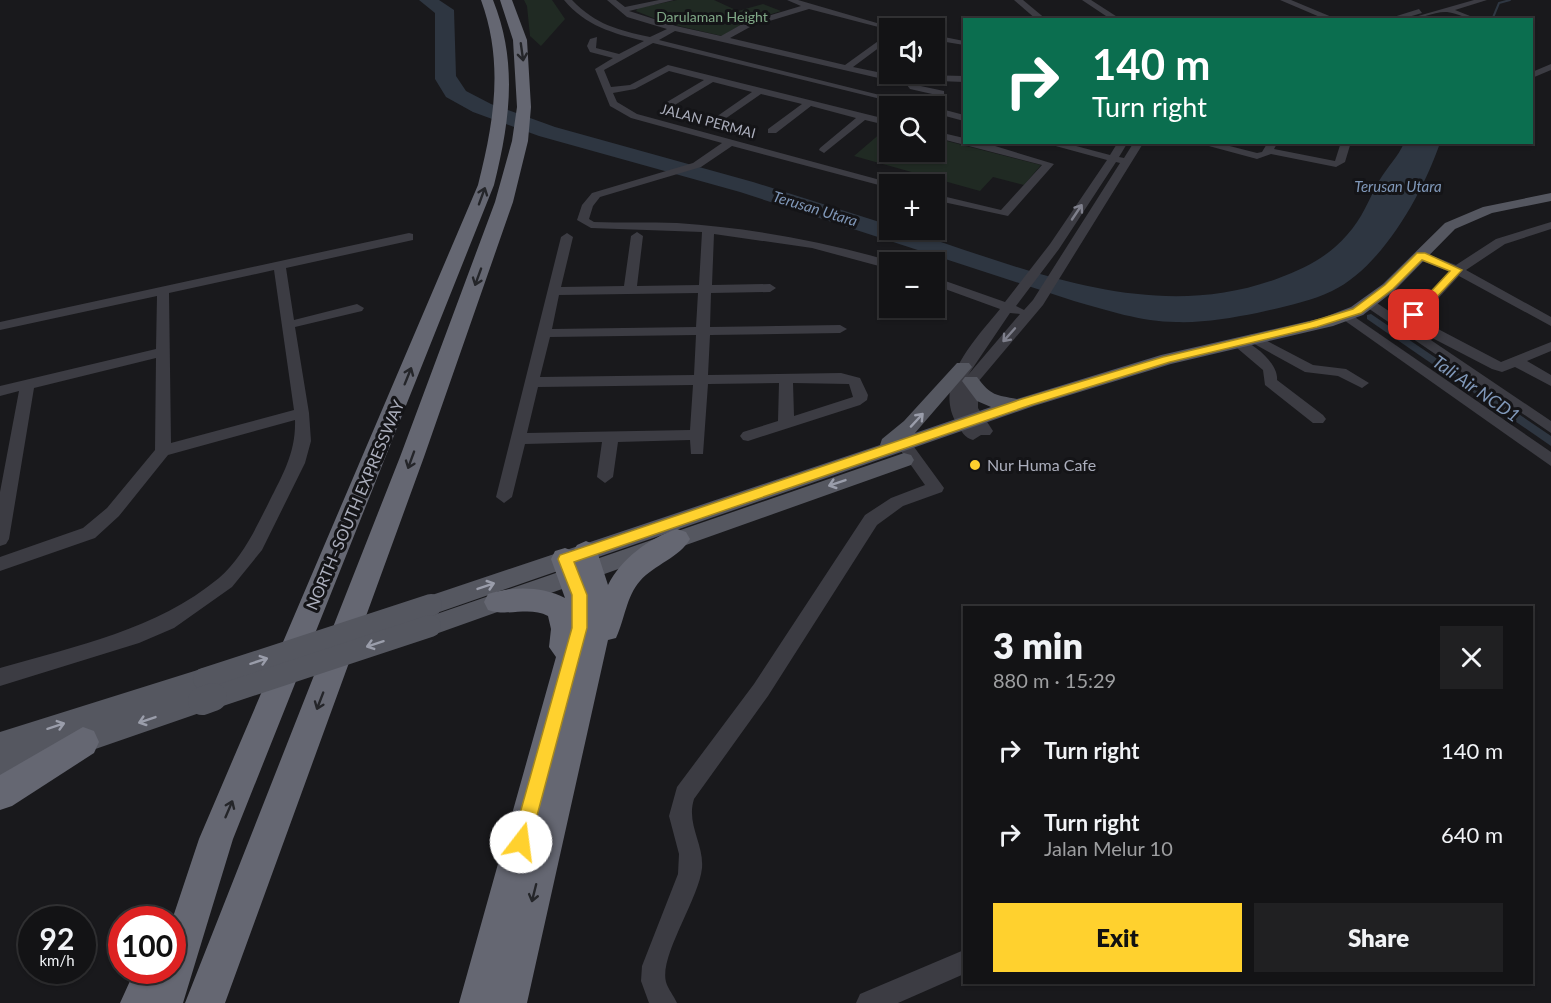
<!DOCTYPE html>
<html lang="en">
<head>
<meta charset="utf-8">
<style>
  body { margin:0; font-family:Lato,sans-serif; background:#202022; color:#f1f3f6; height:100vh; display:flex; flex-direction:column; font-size:22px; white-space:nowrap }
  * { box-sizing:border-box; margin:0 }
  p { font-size:20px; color:#9d9ea0 }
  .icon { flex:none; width:33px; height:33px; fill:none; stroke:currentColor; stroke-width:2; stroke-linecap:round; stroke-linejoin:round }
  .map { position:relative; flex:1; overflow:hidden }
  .sheet { position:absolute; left:963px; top:606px; width:570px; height:378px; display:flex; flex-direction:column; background:#131315; border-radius:0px; box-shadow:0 2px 4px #0004,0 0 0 2px #323234 }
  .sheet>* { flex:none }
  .banner { position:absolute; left:963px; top:18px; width:570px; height:126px; border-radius:0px; box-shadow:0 2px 4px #0004,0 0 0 2px #323234; background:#0b6e4f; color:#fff; overflow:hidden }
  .fabs { position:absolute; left:879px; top:18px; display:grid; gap:12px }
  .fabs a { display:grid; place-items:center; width:66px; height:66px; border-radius:0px; background:#131315; box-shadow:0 2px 4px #0004,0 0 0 2px #323234; font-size:30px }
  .speed { position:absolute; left:18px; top:906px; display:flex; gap:12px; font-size:30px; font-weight:700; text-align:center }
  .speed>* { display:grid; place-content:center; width:78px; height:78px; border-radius:50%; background:#131315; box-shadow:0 2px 4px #0004,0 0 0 2px #323234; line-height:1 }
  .speed small { font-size:15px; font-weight:400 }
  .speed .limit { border:9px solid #d22; background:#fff; color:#111 }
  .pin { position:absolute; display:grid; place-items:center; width:51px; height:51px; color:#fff; margin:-26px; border-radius:12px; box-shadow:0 3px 9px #0006 }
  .me { position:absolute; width:66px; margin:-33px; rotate:15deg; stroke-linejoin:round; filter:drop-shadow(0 0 4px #0008) }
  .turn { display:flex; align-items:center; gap:21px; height:126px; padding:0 30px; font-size:27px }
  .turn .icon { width:78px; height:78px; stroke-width:2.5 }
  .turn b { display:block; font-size:42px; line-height:51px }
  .round { display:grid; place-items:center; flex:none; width:63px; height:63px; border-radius:0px; background:#202022 }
  .summary { display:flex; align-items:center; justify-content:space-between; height:102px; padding:0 30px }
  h1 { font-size:36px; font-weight:800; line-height:45px }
  .primary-button { display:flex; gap:12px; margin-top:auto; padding:12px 30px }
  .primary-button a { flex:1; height:69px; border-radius:0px; background:#ffd12e; color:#111; font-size:24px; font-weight:800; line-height:69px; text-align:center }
  .primary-button a+a { background:#202022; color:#f1f3f6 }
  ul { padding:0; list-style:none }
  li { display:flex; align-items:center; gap:18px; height:84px; padding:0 30px }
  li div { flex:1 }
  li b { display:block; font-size:22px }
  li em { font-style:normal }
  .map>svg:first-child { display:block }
</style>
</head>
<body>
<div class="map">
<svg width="1551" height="1003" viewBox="0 0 1551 1003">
  <rect width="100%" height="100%" fill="#19191c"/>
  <!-- green -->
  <g fill="#202a23">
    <polygon points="524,0 552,0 565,19 541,46 530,36 527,6"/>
    <polygon points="677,0 714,0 738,11 763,4 781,11 746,22 722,36 666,23 636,11 638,8"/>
    <polygon points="889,126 890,152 934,152 935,138 1041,165 1024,185 993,177 980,191 854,156"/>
  </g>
  <!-- water -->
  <path fill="#2e3641" d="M419 0H439L454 10 456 76 466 91 491 104 555 127 753 182 889 225 890 230H904C1025 268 1151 326 1279 278 1305 268 1328 257 1347 235 1362 219 1369 199 1379 181 1387 167 1398 157 1404 143H1440C1423 193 1382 267 1332 291 1309 302 1282 307 1257 313 1231 318 1203 323 1176 322 1142 322 1106 310 1074 301L740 192 539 136 473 112 446 97 435 79V13Z"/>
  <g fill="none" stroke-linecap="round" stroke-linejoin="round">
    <!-- stream -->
    <polyline stroke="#2e3641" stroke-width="2" points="1492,20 1499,3 1510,0"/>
    <!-- canal -->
    <polygon fill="#2e3641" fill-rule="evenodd" points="1371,314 1551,436 1551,446 1367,319 1367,315"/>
    <!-- minor -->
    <g fill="#3c3c43" fill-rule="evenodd">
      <path d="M564 0H572C596 25 618 30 650 37L667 29 627 17 607 0H616L625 7 659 0H674L629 11 676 26 721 36 744 23 801 6 787 0H798L894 28 890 30 809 9 750 27 730 38 845 65 881 39 884 44 853 67 887 74 964 76V82L912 80 916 85 944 91V95L941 96 910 89 903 80H887L675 31 659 40 924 106H909L653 43 604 70 611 87 630 85 668 65 890 120V126L865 120 824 153 819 150 820 148 856 118 811 106 776 133H768V129L802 104 761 94 722 121H716V117L752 92 713 82 673 106H667V102L704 80 669 71 635 89 613 93 617 102 637 114 895 184H890V188L732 146 701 167 600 197 593 206 589 219 594 222C621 223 649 222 677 223 751 228 823 241 894 262H890V269L812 248 714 234 712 285 770 284 776 288 770 292 711 293 710 327 840 325 847 329 840 333 710 335 708 375 841 373 860 378 868 395 867 400 860 405 748 441 743 440 740 436 743 432 778 421 779 383 708 384 703 454H691L690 440 618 442 613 477 605 483 597 477 602 442 525 444 512 497 504 503 496 497 561 237 567 233 573 237 561 287 624 286 631 236 637 232 643 236 637 286 699 285 702 232 591 228 577 220 582 205 592 193 693 163 722 143 631 118 610 106 595 69 613 58 590 52 587 46 590 39 597 37 596 48 619 54 644 41C612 33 586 26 564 0ZM698 293 696 327 552 329 559 295ZM696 335 694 375 540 377 550 337ZM793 383 849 384 853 397 794 416ZM693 385 690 430 527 433 538 387Z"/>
      <polygon points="1014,0 1023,0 1047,20 1037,20"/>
      <polygon points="1082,0 1091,0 1122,20 1112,20"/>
      <polygon points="1280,0 1291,0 1339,20 1327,20"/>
      <path d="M1474 0H1487L1455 10 1480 20C1468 20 1458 13 1447 12 1435 11 1419 20 1404 20Z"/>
      <polygon points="1419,9 1422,13 1398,20 1384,20"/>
      <polygon points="934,35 964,41 964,45 934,40"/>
      <polygon points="1551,64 1551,70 1532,78 1532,72"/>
      <polygon points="934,107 964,115 964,121 934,113"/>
      <polygon points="934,131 964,138 964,142 982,142 1054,164 1008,216 934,200 934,194 1001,210 1042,165 934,137"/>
      <path d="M1041 142H1061L1110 155 1118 142H1128L1119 157 1124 158 1134 142H1144L1043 305 978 382V408L993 431 990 435H981L973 440C965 438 961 431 957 424 932 383 975 340 1000 309L934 285V277L1005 302 1050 244 1107 160ZM1116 162 1120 163 1033 300 1024 310 1016 306 1059 249ZM1010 313 1020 314 968 375Z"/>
      <polygon points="1194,142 1214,142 1257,153 1262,152 1268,142 1278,142 1274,149 1335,161 1341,142 1351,142 1345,162 1336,167 1271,154 1257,159"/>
      <polygon points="1551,222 1551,229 1505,244 1466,270 1551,317 1551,326 1459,276 1419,319 1501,362 1551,342 1551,351 1527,361 1551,375 1551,386 1515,367 1502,372 1492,369 1413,328 1551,421 1551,433 1362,304 1369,300 1374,301 1411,326 1405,319 1410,312 1450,272 1417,259 1417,253 1425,253 1456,265 1496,239"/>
      <path d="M409 233 413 234V240L286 268 294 320 357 304 364 308 362 311 295 327 309 413 311 441 305 463 262 550 232 587 174 628 139 643 0 686V668C76 646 156 630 219 578 242 558 256 528 269 502 283 474 296 452 295 420L168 455 119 516 95 538 0 571V557L83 528 107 508 155 450 156 358 34 388 9 539 6 544 0 546V492L19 391 0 396V386L156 349 157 296 0 330V322ZM274 270 294 410 171 443 169 293Z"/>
      <polygon points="1346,311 1551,452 1551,466 1341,318 1339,315"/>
      <polygon points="1254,334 1313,365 1346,369 1369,383 1362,388 1338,376 1305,372 1249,341 1249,335"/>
      <path d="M1237 338C1253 342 1279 364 1277 380L1323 415 1326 419 1323 423H1313L1265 385 1263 370 1230 342Z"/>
      <path d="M904 439 909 440 944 488 942 492 903 506 877 525 768 696 694 799C686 824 704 844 702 868 699 899 659 956 666 982 668 989 674 996 677 1003H649L641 981 642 966 678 874 679 854 669 816 677 787 754 684 865 515 891 498 925 485 896 444Z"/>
      <polygon points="964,950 964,974 898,1003 856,1003 860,994"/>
    </g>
    <!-- major -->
    <g fill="#555760" fill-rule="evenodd">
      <path d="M1551 193V201L1492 213 1455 229 1395 290 1363 315 1333 326 1171 364 1034 406 431 615 423 612 419 605 423 598 880 445 882 439 904 421 957 363H969L972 367 915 433 991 407 977 401 962 381 965 377H977C991 396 996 395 1017 399L1161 355 1322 318 1351 307 1383 284 1445 223 1483 207Z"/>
      <polygon points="904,453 911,455 914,460 911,465 430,636 422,633 418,626 422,619"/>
      <polygon points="204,668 213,671 216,679 213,687 204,690 211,693 215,701 211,709 0,782 0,732"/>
    </g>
    <!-- highway -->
    <g fill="#656772" fill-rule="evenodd">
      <path d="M481 0H493C518 62 510 121 494 185L233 839 183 1003H120L135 970H172V920L199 839 478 185C494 122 504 63 481 0Z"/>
      <polygon points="500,0 512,0 527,40 531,107 528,141 513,202 424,457 225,1003 185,1003 400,457 495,202 512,141 517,107 513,40"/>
      <path d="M677 529 686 532 690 539C680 557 654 565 640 581 626 597 625 619 616 638L608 640 527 1003H459L556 657 549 647 551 629 548 616C530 606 507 617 488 610L484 602 488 594C511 586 543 586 565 598L551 559 555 551 565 548 573 551 577 545 586 541 595 545 608 585C621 559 649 538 677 529Z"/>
      <polygon points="83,727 94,731 99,742 94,753 12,806 0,810 0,775"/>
    </g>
    <!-- major-bridge-far1 -->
    <g stroke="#555760" stroke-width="22">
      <polyline points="204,679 431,605"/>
      <polyline points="209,699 430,626"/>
    </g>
    <!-- major-bridge -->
    <polyline stroke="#555760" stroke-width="28" points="202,701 213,697"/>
  </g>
  <!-- one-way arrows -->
  <defs><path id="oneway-shaft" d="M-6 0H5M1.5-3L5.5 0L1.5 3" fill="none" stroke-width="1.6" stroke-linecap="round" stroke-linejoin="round" transform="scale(1.5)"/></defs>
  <g stroke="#242529">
    <use href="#oneway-shaft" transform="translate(522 52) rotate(82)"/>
    <use href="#oneway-shaft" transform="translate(482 196) rotate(-70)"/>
    <use href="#oneway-shaft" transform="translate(478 277) rotate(110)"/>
    <use href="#oneway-shaft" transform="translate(408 376) rotate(-68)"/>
    <use href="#oneway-shaft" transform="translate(411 460) rotate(110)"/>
    <use href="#oneway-shaft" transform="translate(320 701) rotate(111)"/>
    <use href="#oneway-shaft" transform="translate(229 809) rotate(-67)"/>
    <use href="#oneway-shaft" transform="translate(534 893) rotate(104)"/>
  </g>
  <g stroke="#7f808c">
    <use href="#oneway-shaft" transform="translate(1077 212) rotate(-56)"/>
    <use href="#oneway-shaft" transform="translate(1009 335) rotate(132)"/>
  </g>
  <g stroke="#9a9daa">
    <use href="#oneway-shaft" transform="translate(917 420) rotate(-47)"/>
    <use href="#oneway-shaft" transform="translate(837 483) rotate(161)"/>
    <use href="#oneway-shaft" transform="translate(486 586) rotate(-19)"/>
    <use href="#oneway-shaft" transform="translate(375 644) rotate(162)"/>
    <use href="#oneway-shaft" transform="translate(259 661) rotate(-18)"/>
    <use href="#oneway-shaft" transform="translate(147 720) rotate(161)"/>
    <use href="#oneway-shaft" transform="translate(56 726) rotate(-18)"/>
  </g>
  <!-- route -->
  <polygon fill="#ffd12e" stroke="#a6881e" stroke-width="1.5" points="1417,253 1425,253 1462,270 1418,317 1409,315 1450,271 1422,260 1393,289 1361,313 1317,327 1170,362 1031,405 574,562 587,595 587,628 530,842 528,848 521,851 514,848 512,842 572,628 572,595 558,559 560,555 1022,399 1163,357 1310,322 1353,309 1385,285"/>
  <!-- markers -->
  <circle fill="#ffd12e" stroke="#141417" stroke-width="2" cx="975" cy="465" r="6"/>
  <g text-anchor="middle" stroke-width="6" stroke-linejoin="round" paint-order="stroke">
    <!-- far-park labels -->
    <g font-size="14" fill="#80a887" stroke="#141417">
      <text x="712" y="22">Darulaman Height</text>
    </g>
    <!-- far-street labels -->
    <g font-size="14" fill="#abaebc" stroke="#141417">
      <text transform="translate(708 121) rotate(15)" y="5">JALAN PERMAI</text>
    </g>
    <!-- far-water labels -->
    <g font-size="15" font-style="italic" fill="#8098b9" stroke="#141417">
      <text x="1398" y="192">Terusan Utara</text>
      <text transform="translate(815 209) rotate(17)" y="5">Terusan Utara</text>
    </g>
    <!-- poi labels -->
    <g font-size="16" fill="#abaebc" stroke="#141417" text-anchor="start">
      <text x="987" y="471">Nur Huma Cafe</text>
    </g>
    <!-- street labels -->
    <g font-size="16" fill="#abaebc" stroke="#141417">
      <text transform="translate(355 505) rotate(-67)" y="6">NORTH–SOUTH EXPRESSWAY</text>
    </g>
    <!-- water labels -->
    <g font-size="18" font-style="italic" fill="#8098b9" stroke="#141417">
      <text transform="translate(1476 389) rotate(35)" y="6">Tali Air NCD1</text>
    </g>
  </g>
</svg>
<div class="fabs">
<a><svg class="icon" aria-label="sound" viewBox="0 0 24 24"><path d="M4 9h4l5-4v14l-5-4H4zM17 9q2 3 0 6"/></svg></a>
<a><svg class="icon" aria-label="search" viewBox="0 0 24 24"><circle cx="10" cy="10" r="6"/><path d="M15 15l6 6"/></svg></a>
<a>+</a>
<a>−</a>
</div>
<div class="speed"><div>92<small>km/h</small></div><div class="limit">100</div></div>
<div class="pin" style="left:1414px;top:315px;background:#d93025"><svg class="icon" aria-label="arrive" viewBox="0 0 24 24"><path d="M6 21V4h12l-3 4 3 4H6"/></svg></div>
<svg class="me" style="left:521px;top:842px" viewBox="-20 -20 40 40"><circle r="19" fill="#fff"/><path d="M0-13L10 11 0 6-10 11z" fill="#ffd12e"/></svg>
<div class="banner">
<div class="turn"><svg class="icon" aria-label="right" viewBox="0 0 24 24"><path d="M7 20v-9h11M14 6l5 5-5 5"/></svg><div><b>140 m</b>Turn right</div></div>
</div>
<section class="sheet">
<div class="summary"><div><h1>3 min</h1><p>880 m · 15:29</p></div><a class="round"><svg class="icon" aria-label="close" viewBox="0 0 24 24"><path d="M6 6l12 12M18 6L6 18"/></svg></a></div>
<ul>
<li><svg class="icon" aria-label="right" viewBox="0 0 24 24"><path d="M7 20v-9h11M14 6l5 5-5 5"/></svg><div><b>Turn right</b></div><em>140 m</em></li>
<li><svg class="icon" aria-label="right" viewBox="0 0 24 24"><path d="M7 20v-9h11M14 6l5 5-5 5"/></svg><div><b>Turn right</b><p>Jalan Melur 10</p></div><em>640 m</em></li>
</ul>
<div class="primary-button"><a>Exit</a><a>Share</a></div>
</section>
</div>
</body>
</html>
